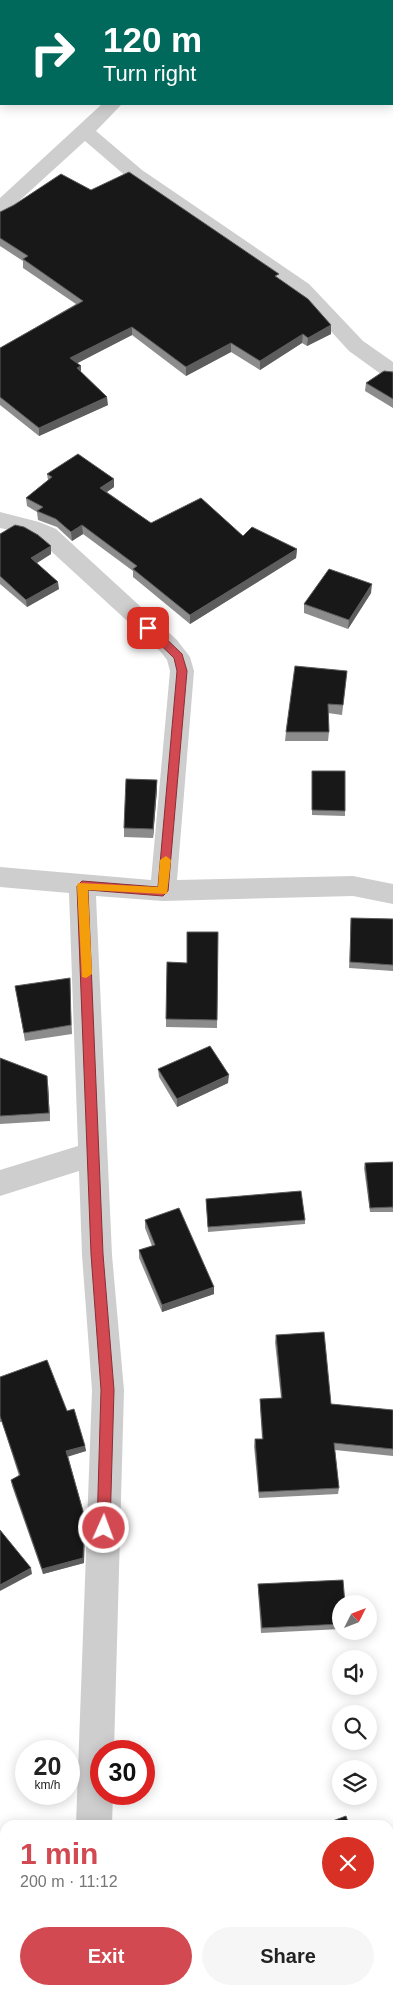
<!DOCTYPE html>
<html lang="en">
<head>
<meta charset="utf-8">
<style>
  body { margin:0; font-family:Helvetica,sans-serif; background:#f6f6f6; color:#222; height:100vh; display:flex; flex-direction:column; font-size:19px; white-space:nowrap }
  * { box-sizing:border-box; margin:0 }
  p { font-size:16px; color:#767676 }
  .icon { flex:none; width:28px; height:28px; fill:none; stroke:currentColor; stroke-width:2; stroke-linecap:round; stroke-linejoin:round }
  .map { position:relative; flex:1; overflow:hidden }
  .drawer { position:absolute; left:0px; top:1820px; width:394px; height:175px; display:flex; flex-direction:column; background:#fff; border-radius:15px 15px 0 0; box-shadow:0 2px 12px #0003 }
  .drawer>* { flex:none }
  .banner { position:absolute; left:0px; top:0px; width:394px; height:105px; box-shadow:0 2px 12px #0003; background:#00695c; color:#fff; overflow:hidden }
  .needle { width:32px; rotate:48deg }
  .tools { position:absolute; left:332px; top:1595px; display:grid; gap:10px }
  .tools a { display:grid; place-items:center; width:45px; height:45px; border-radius:50%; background:#fff; box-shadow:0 2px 12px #0003; font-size:25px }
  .speed { position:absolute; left:15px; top:1740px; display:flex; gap:10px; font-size:25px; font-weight:700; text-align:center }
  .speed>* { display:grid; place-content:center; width:65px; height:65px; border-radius:50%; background:#fff; box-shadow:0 2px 12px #0003; line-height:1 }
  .speed small { font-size:12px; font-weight:400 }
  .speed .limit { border:8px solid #d22; background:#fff; color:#111 }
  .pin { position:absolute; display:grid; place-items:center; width:42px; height:42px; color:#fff; margin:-21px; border-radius:10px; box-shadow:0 2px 8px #0006 }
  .me { position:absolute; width:55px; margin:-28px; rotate:2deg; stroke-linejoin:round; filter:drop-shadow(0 0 4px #0008) }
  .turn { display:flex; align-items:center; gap:18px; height:105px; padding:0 20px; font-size:22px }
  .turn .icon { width:65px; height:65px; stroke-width:2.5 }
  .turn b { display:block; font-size:35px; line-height:42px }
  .round { display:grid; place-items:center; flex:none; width:52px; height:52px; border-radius:26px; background:#f6f6f6 }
  .head { display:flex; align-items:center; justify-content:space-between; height:85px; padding:0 20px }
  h1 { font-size:30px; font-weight:800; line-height:38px; color:#d24951 }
  .primary-button { display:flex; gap:10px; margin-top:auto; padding:10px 20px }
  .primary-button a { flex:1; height:58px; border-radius:30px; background:#d24951; color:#fff; font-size:20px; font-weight:800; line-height:58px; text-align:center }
  .primary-button a+a { background:#f6f6f6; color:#222 }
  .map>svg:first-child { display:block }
</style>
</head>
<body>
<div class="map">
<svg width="393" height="1995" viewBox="0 0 393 1995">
  <rect width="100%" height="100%" fill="#fff"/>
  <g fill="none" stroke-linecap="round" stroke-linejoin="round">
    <!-- minor -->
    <g fill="#cecece" fill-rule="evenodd">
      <polygon points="102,104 122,104 96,131 142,170 309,284 363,341 393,362 393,379 385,377 349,351 295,292 128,178 85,141 7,212 0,214 0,198"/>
      <polygon points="0,512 39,522 56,529 177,640 190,657 194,671 177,880 353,876 393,884 393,904 353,896 163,901 96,896 112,1255 124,1390 114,1751 101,1751 101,1794 113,1794 112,1825 76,1825 92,1390 82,1255 79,1171 0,1196 0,1170 78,1146 69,893 0,887 0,867 151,880 170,671 167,660 161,652 40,541 25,533 0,528"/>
      <polygon points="66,1990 104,1990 103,1995 65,1995"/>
    </g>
  </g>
  <!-- wall -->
  <g fill="#8c8c8c">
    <polygon points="91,190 279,279 331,334 307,346 302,343 260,370 231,352 186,376 132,335 77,363 81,366 81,372 108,405 39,436 0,405 0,348 76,304 23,268 23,261 0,246 0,212"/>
    <polygon points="393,372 393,408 365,391 366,383"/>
    <polygon points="47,474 114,487 107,492 151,523 243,536 297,549 296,558 190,624 133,577 133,571 83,534 72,541 57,527 38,520 37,512 27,506 26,498 48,480"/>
    <polygon points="0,534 51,554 37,563 59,589 27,607 0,584"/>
    <polygon points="371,593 348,629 304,613 304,604"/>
    <polygon points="347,671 342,715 328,713 329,732 328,741 285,741 286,732"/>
    <polygon points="312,771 345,811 345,816 312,815"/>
    <polygon points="157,780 157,789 153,838 124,837 124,828"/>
    <polygon points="351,918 393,919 393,971 349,968"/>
    <polygon points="218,932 217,1028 166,1027 166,1019 187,963"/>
    <polygon points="15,986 70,986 72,1034 25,1041"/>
    <polygon points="0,1058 48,1084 50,1121 0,1124"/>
    <polygon points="158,1069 228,1083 177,1107 159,1077"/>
    <polygon points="393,1162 393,1212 370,1212 364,1168 365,1163"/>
    <polygon points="206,1199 305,1220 305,1224 208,1232"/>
    <polygon points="145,1220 214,1287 214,1294 162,1312 139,1258 139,1250 152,1246 145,1228"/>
    <polygon points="276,1335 331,1404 393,1410 393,1456 335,1450 339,1488 338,1494 259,1498 254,1446 255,1439 262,1439 260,1406 260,1399 281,1398 275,1342"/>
    <polygon points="0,1377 67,1411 85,1446 86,1451 68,1456 85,1518 85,1523 84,1563 43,1574 12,1486 11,1480 19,1476 2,1422 0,1422"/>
    <polygon points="258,1584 341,1604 341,1629 261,1633 258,1590"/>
  </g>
  <!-- shaded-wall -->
  <g fill="#5d5d5d">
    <polygon points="0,19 1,19 1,26 0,27"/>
    <polygon points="331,325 331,334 307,346 308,338"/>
    <polygon points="132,327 132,335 70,367 70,358"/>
    <polygon points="303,334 302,343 260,370 260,361"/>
    <polygon points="231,343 231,352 186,376 186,367"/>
    <polygon points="81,366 81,374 77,368"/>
    <polygon points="107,397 108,405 39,436 39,428"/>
    <polygon points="114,479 114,487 101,496 100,488"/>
    <polygon points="82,525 83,534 72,541 71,532"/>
    <polygon points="51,546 51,554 32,566 31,558"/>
    <polygon points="297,549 296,558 190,624 190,615"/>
    <polygon points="58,582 59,589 27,607 26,600"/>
    <polygon points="372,584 371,593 348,629 349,620"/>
    <polygon points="157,780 157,789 153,838 153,829"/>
    <polygon points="229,1075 228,1083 177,1107 177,1099"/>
    <polygon points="47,1076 48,1084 50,1121 49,1113"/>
    <polygon points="214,1287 214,1294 162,1312 162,1305"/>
    <polygon points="85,1446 86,1451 67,1457 66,1451"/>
    <polygon points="85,1518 85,1523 84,1563 43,1574 42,1569"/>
    <polygon points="31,1568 32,1574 0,1591 0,1585"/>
    <polygon points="6,1990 9,1990 7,1995 4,1995"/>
  </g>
  <!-- building -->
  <g fill="#181818" stroke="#5d5d5d">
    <polygon points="0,0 393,0 393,19 392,1 1,1 1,19 0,19"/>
    <polygon points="129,172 279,274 275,276 308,299 331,325 308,338 303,334 260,361 231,343 186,367 132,327 70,358 81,366 77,368 107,397 39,428 0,397 0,348 83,301 23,259 28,256 0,238 0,212 14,205 61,174 91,190"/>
    <polygon points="384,371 393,372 393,399 366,383"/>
    <polygon points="78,454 114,479 100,488 151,523 201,498 243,536 252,527 297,549 190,615 133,569 137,566 82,525 71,532 56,519 37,511 43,507 26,498 52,477 47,474"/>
    <polygon points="15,525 24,527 38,535 51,546 31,558 58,582 26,600 0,576 0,534"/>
    <polygon points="329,569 372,584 349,620 304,604"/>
    <polygon points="295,666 347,671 343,705 328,704 329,732 286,732"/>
    <polygon points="312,771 345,771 345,811 312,810"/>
    <polygon points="126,779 157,780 153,829 124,828"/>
    <polygon points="351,918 393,919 393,965 350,962"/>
    <polygon points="187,932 218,932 217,1020 166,1019 167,962 187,963"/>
    <polygon points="70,978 71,1025 24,1033 15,986"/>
    <polygon points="210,1046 229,1075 177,1099 158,1069"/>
    <polygon points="0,1058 47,1076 49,1113 0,1116"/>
    <polygon points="393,1162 393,1207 370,1208 365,1163"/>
    <polygon points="301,1191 305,1220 208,1227 206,1199"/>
    <polygon points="179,1208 214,1287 162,1305 139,1250 155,1245 145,1220"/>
    <polygon points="324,1332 331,1404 393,1410 393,1449 334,1443 339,1488 259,1492 255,1439 263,1439 260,1399 282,1398 276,1335"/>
    <polygon points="47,1360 67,1411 74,1409 85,1446 66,1451 85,1518 83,1558 42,1569 11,1480 20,1475 0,1416 0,1377"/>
    <polygon points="0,1530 31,1568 0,1585"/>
    <polygon points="343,1580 345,1604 341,1604 341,1624 262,1628 258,1584"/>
    <polygon points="346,1816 349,1825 322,1825"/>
    <polygon points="1,1872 5,1874 5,1990 6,1990 4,1995 0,1995 0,1874"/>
  </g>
  <!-- route -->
  <polygon fill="#d24951" stroke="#882f35" points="148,624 152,625 182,654 187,671 168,891 163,896 88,890 103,1254 114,1390 110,1528 108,1533 104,1535 99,1533 97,1528 101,1390 91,1254 77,886 82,881 158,887 177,671 174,658 145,630 145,625"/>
  <!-- slow -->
  <polygon fill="#f59e0b" points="166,856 171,860 167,894 88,890 92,974 86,978 82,977 77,886 78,883 158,887 160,860"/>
</svg>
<div class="tools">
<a><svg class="needle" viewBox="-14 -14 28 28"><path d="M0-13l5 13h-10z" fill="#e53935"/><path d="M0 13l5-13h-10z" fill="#767676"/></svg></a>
<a><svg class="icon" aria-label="sound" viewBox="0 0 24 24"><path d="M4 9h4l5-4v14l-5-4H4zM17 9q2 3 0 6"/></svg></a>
<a><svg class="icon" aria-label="search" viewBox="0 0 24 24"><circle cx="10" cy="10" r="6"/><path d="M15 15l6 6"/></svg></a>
<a><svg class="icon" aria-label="layers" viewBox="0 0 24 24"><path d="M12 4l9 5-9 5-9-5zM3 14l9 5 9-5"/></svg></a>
</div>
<div class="speed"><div>20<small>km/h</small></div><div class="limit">30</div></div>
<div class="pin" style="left:148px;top:628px;background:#d93025"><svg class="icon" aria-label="arrive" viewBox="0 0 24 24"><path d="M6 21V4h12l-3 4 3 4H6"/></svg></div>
<svg class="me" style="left:104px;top:1528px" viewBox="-20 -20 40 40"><circle r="17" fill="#d24951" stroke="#fff" stroke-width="3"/><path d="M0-11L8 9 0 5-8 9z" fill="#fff"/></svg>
<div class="banner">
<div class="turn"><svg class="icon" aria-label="right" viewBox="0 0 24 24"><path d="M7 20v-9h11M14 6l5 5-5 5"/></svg><div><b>120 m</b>Turn right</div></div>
</div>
<section class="drawer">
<div class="head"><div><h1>1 min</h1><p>200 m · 11:12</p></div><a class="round" style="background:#d93025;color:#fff"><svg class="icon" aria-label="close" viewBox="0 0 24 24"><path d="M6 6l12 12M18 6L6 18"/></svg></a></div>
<div class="primary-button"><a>Exit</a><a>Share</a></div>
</section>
</div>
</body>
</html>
